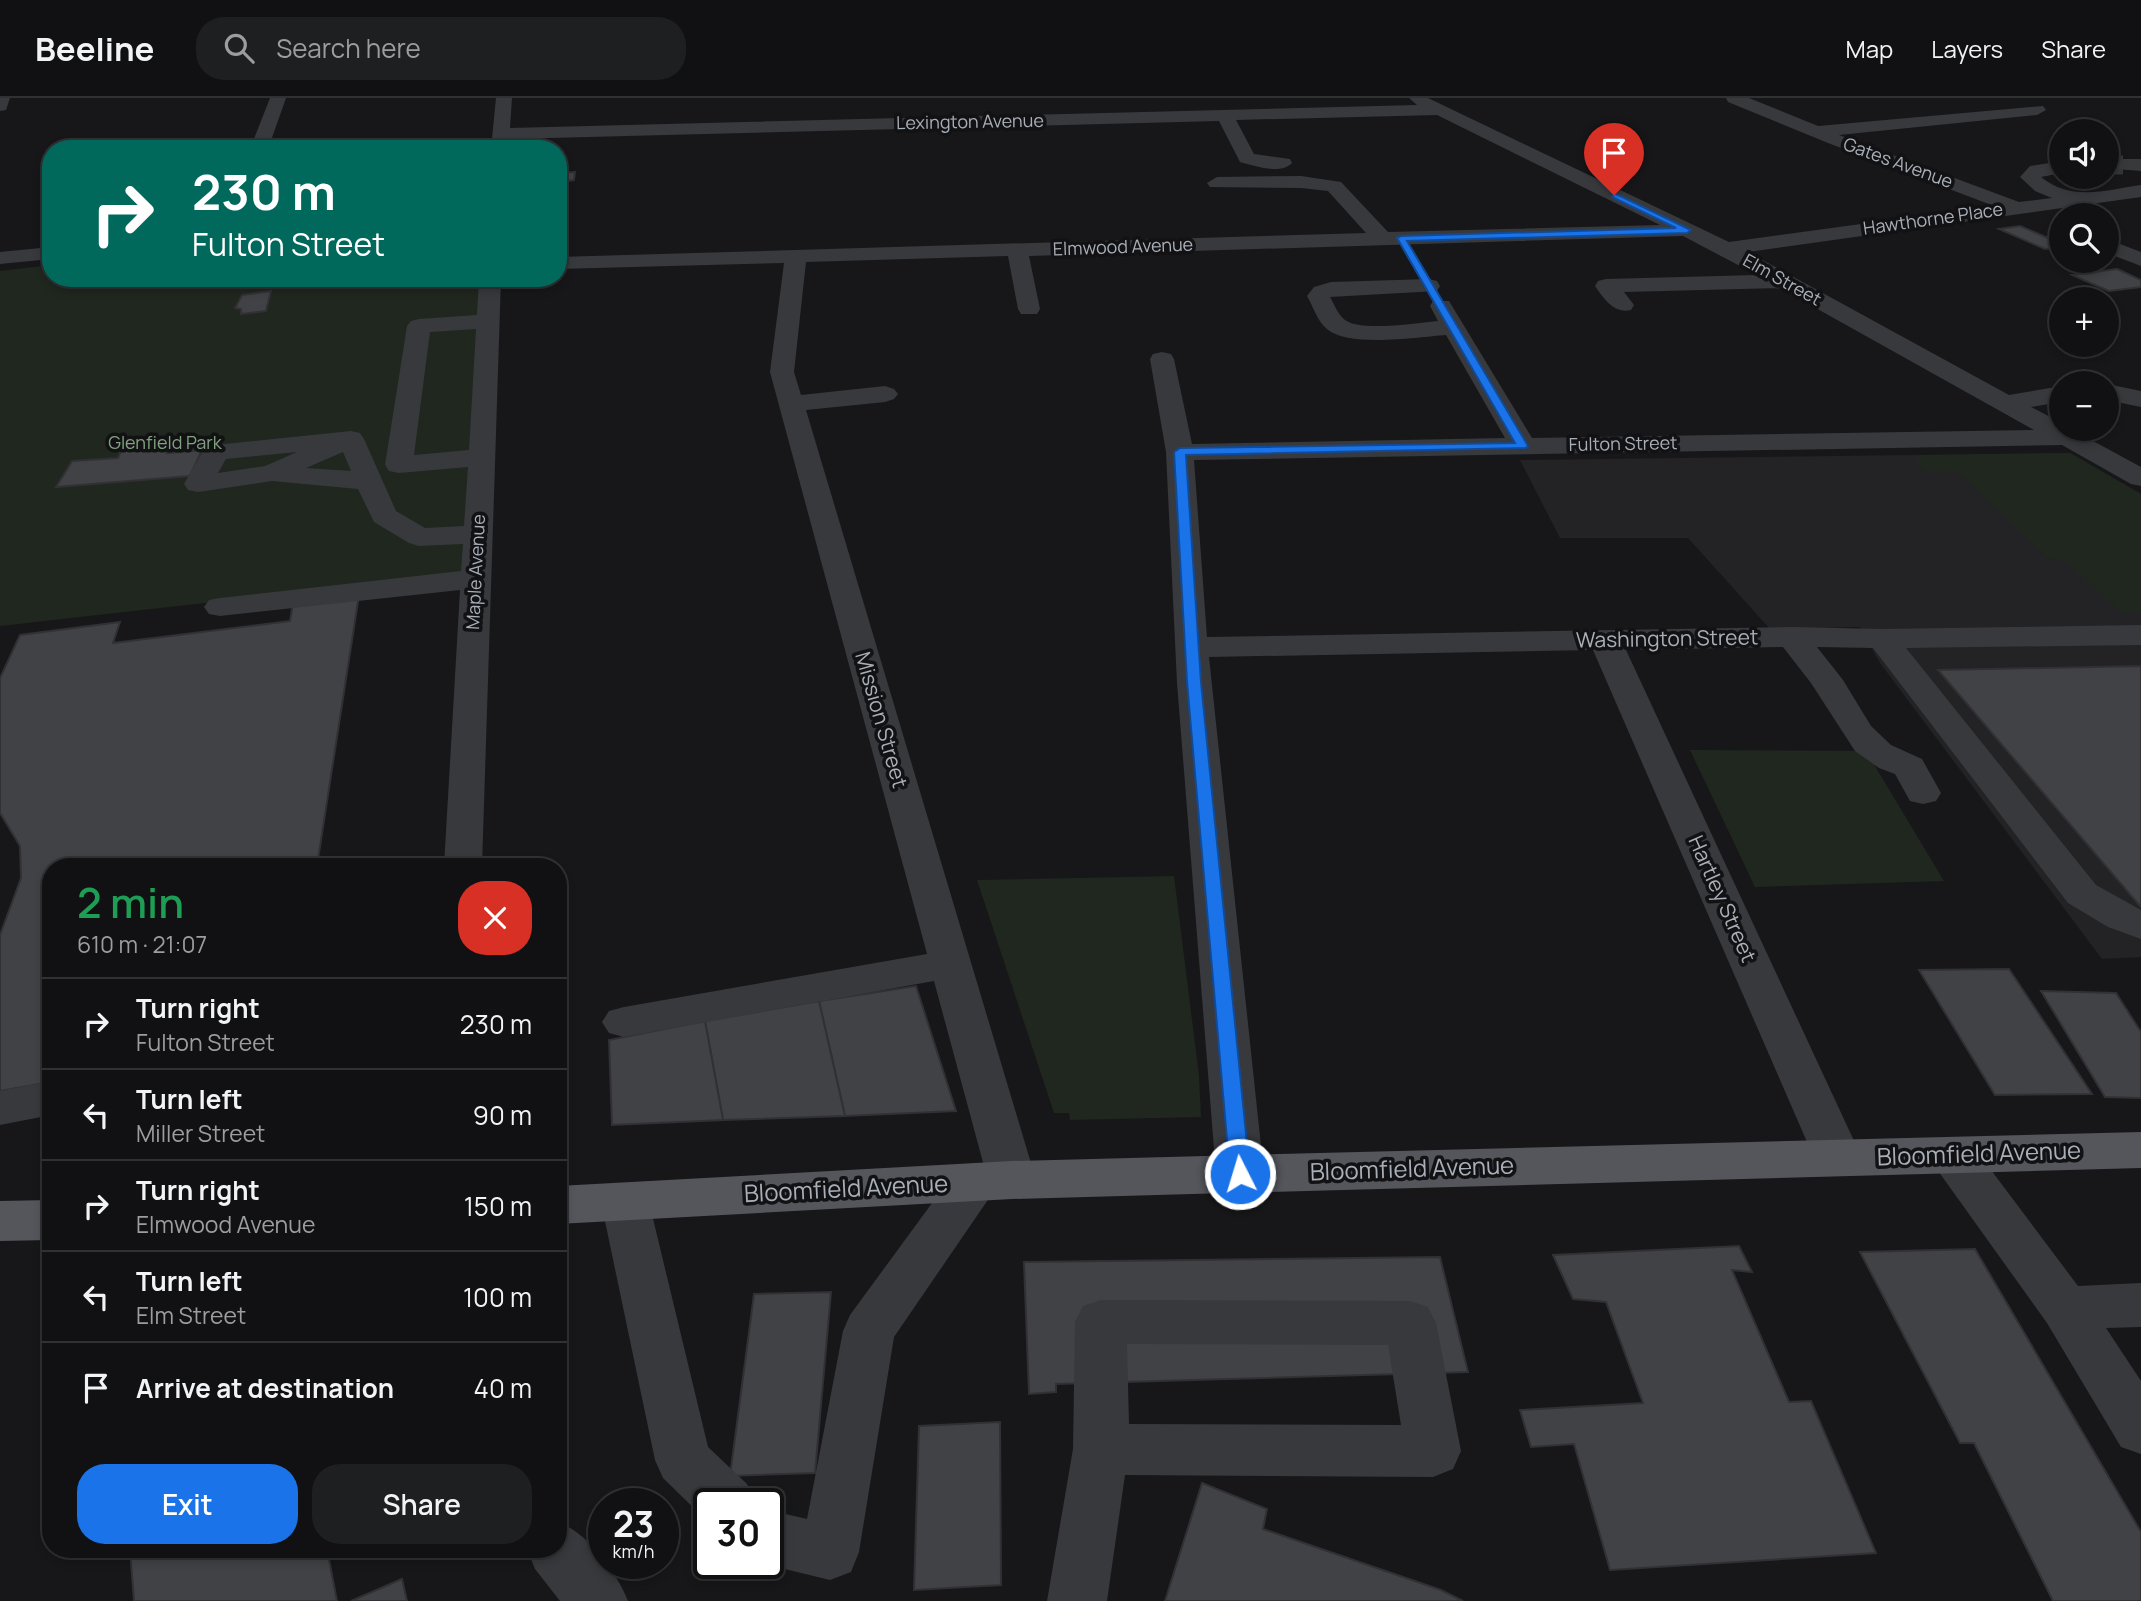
<!DOCTYPE html>
<html lang="en">
<head>
<meta charset="utf-8">
<style>
  body { margin:0; font-family:Manrope,sans-serif; background:#1e1f21; color:#f1f3f6; height:100vh; display:flex; flex-direction:column; font-size:26px; white-space:nowrap }
  * { box-sizing:border-box; margin:0 }
  p { font-size:23px; color:#9c9da0 }
  .icon { flex:none; width:38px; height:38px; fill:none; stroke:currentColor; stroke-width:2; stroke-linecap:round; stroke-linejoin:round }
  .map { position:relative; flex:1; overflow:hidden }
  .side { position:absolute; left:42px; top:760px; width:525px; height:700px; display:flex; flex-direction:column; background:#111113; border-radius:28px; box-shadow:0 4px 10px #0003,0 0 0 2px #303133 }
  .side>* { flex:none }
  .hud { position:absolute; left:42px; top:42px; width:525px; height:147px; border-radius:28px; box-shadow:0 4px 10px #0003,0 0 0 2px #303133; background:#00695c; color:#fff; overflow:hidden }
  .controls { position:absolute; left:2049px; top:21px; display:grid; gap:14px }
  .controls a { display:grid; place-items:center; width:70px; height:70px; border-radius:50%; background:#111113; box-shadow:0 4px 10px #0003,0 0 0 2px #303133; font-size:35px }
  .speed { position:absolute; left:588px; top:1390px; display:flex; gap:14px; font-size:35px; font-weight:700; text-align:center }
  .speed>* { display:grid; place-content:center; width:91px; height:91px; border-radius:50%; background:#111113; box-shadow:0 4px 10px #0003,0 0 0 2px #303133; line-height:1 }
  .speed small { font-size:18px; font-weight:400 }
  .speed .limit { border:4px solid #111; border-radius:10px; background:#fff; color:#111 }
  .pin { position:absolute; display:grid; place-items:center; width:60px; height:60px; color:#fff; margin:-72px -30px; border-radius:50% 50% 50% 0; rotate:-45deg; box-shadow:0 0 7px #0007 }
  .pin .icon { rotate:45deg }
  .me { position:absolute; width:77px; margin:-38px; rotate:355deg; stroke-linejoin:round; filter:drop-shadow(0 0 5px #0008) }
  .turn { display:flex; align-items:center; gap:24px; height:147px; padding:0 35px; font-size:32px }
  .turn .icon { width:91px; height:91px; stroke-width:2.5 }
  .turn b { display:block; font-size:49px; line-height:60px }
  .round { display:grid; place-items:center; flex:none; width:74px; height:74px; border-radius:28px; background:#1e1f21 }
  .overview { display:flex; align-items:center; justify-content:space-between; height:119px; padding:0 35px }
  h1 { font-size:42px; font-weight:600; line-height:52px; color:#1e9e55 }
  .primary-button { display:flex; gap:14px; margin-top:auto; padding:14px 35px }
  .primary-button a { flex:1; height:80px; border-radius:28px; background:#1a73e8; color:#fff; font-size:28px; font-weight:600; line-height:80px; text-align:center }
  .primary-button a+a { background:#1e1f21; color:#f1f3f6 }
  ul { padding:0; list-style:none }
  li { display:flex; align-items:center; gap:21px; height:91px; padding:0 35px; border-top:2px solid #303133 }
  li div { flex:1 }
  li b { display:block; font-size:26px }
  li em { font-style:normal }
  header { display:flex; align-items:center; gap:42px; box-sizing:border-box; height:98px; padding:0 35px; background:#111113; border-bottom:2px solid #303133 }
  header strong { font-size:33px }
  nav { display:flex; gap:38px; margin-inline-start:auto; font-size:24px }
  .search { width:490px; height:63px; background:#1e1f21; display:flex; align-items:center; gap:18px; box-sizing:border-box; padding:0 24px; border-radius:28px; color:#9c9da0; font-size:26px }
  .map>svg:first-child { display:block }
</style>
</head>
<body>
<header>
<strong>Beeline</strong>
<div class="search"><svg class="icon" aria-label="search" viewBox="0 0 24 24"><circle cx="10" cy="10" r="6"/><path d="M15 15l6 6"/></svg>Search here</div>
<nav><a>Map</a><a>Layers</a><a>Share</a></nav>
</header>
<div class="map">
<svg width="2141" height="1503" viewBox="0 0 2141 1503">
  <rect width="100%" height="100%" fill="#171719"/>
  <!-- built -->
  <polygon fill="#232326" points="2070,355 2141,396 2141,859 2102,861 1880,565 1860,529 1770,531 1688,440 1560,440 1520,362"/>
  <!-- green -->
  <g fill="#1f271f">
    <polygon points="51,167 51,180 482,180 465,476 0,528 0,173"/>
    <polygon points="2070,355 2141,396 2141,514 2122,515 2064,462 2048,461 1959,374 1925,374 1917,368 1917,360 1920,357"/>
    <polygon points="1690,652 1866,653 1944,783 1755,789"/>
    <polygon points="1174,778 1199,978 1201,1019 1070,1022 1069,1015 1054,1015 977,782"/>
  </g>
  <!-- building -->
  <g fill="#414246" stroke="#313135" stroke-width="2">
    <polygon points="575,74 574,82 558,84 558,75"/>
    <polygon points="2020,128 2062,146 2062,149 2045,151 1999,131"/>
    <polygon points="2117,171 2141,182 2141,189 2109,193 2072,177"/>
    <polygon points="271,193 266,213 241,216 241,211 235,210 242,197"/>
    <polygon points="170,349 167,355 202,352 190,378 56,389 72,363 118,360 121,353"/>
    <polygon points="359,497 317,768 51,768 51,984 0,993 0,837 21,780 20,748 0,715 0,580 20,537 120,524 113,545 290,523 293,505"/>
    <polygon points="2141,568 2141,808 2140,808 1938,572"/>
    <polygon points="2009,871 2092,996 1995,997 1919,872"/>
    <polygon points="916,888 956,1013 845,1018 819,903"/>
    <polygon points="2041,893 2116,895 2141,934 2141,1000 2105,999"/>
    <polygon points="819,903 845,1018 723,1022 705,923"/>
    <polygon points="705,923 723,1022 612,1027 609,942"/>
    <polygon points="1739,1148 1752,1174 1732,1172 1789,1304 1811,1303 1876,1455 1610,1472 1574,1346 1531,1349 1520,1312 1643,1305 1606,1204 1573,1201 1553,1157"/>
    <polygon points="1975,1151 2141,1434 2141,1503 2053,1503 1974,1345 1960,1345 1860,1154"/>
    <polygon points="1440,1159 1468,1274 1056,1286 1056,1294 1029,1296 1024,1164"/>
    <polygon points="831,1194 815,1375 730,1378 754,1196"/>
    <polygon points="1000,1324 1001,1487 914,1492 919,1328"/>
    <polygon points="1202,1385 1267,1411 1263,1431 1441,1492 1463,1503 1165,1503"/>
    <polygon points="130,1451 327,1451 337,1503 134,1503"/>
    <polygon points="402,1481 407,1503 351,1503"/>
  </g>
  <g fill="none" stroke-linecap="round" stroke-linejoin="round">
    <!-- minor-tunnel -->
    <polyline stroke="#343539" stroke-width="19" stroke-dasharray="19 10" stroke-linecap="butt" points="2107,67 2123,67"/>
    <!-- minor -->
    <g fill="#38393d" fill-rule="evenodd">
      <polygon points="0,0 10,0 6,12 0,13"/>
      <polygon points="270,0 286,0 268,51 250,51"/>
      <path d="M496 0H512L510 30 1417 7 1409 0H1428L1729 144 1994 108 1828 45 1728 4 1726 0H1749L1818 28 2043 8 2046 12 2037 17 1839 37 2019 104 2052 100 2035 93 2020 79 2030 68 2062 63V75L2041 79C2072 104 2105 92 2141 87V99L1748 154 2009 297 2062 288V304L2031 309 2062 325V331H2071L2141 369V388L2131 386 2062 347 1194 362 1207 539 1792 529 1882 531 2141 527V547L1906 550 2096 787 2141 812V841L2108 829 2068 805 1873 550 1817 549 1843 582 1871 628 1891 647 1922 661 1941 695 1936 703 1923 706 1910 703 1895 676 1879 670 1855 653 1811 585 1783 549 1626 552 1862 1060 1855 1073 1838 1078 1821 1073 1814 1060 1593 552 1209 559 1264 1076 1257 1089 1240 1095 1223 1089 1216 1076 1177 585 1166 354 1150 261 1153 256 1162 254 1171 256 1174 261 1192 346 1505 340 1446 237C1418 239 1349 250 1327 231 1317 223 1313 208 1307 198L1314 189 1331 184 1429 181 1437 183 1440 188 1437 193 1330 199C1334 206 1338 217 1345 222 1361 234 1417 225 1438 223L1430 208 1433 203H1449L1532 340 2034 332 1780 190 1624 194 1634 207 1631 212C1614 216 1604 201 1595 188L1598 183 1606 181 1757 177 1683 138 1029 158 1040 211 1037 216H1021L1018 211 1008 158 806 164 794 274 801 297 885 288 894 291 898 296 894 301 885 304 806 312 1036 1082 1029 1095 1012 1101 994 1093 894 1239 859 1454 851 1474 830 1482 760 1465H768V1412L807 1421 843 1233 850 1217 957 1071 974 1065 984 1068 934 883 624 939 609 935 602 924 609 913 624 909 927 856 770 274 784 165 558 171V159L1366 135 1328 93 1301 90 1210 89 1207 85 1217 79 1301 78 1341 84 1388 134 1660 127 1437 17 1236 22 1254 56 1290 61 1292 65C1281 77 1255 68 1240 64L1219 23 510 41 509 51H491Z"/>
      <polygon points="2123,61 2141,61 2141,73 2116,71 2114,67"/>
      <polygon points="2107,141 2141,154 2141,168 2107,155"/>
      <polygon points="51,149 51,161 0,166 0,154"/>
      <path d="M479 180H501L482 768H444L460 492 220 518 209 516 204 509 209 502 220 500 461 473 463 446 419 448 409 445 374 424 358 391 272 383 198 394 188 392 184 386 206 348 351 333 360 335 364 341 396 413 425 430 464 428 468 369 399 375 389 373 385 367 407 228 411 223 419 221 477 217ZM476 231 469 352 414 357 430 234ZM297 354 265 368 218 375 226 361ZM343 354 351 373 306 370Z"/>
      <polygon points="2107,286 2141,293 2141,309 2107,302"/>
      <polygon points="51,983 51,1017 0,1027 0,993"/>
      <polygon points="1953,1039 1970,1044 2078,1188 2141,1185 2141,1229 2106,1230 2141,1283 2141,1356 2121,1349 2047,1225 1936,1070 1929,1057 1936,1044"/>
      <polygon points="625,1085 642,1090 649,1104 708,1349 747,1386 756,1405 709,1405 709,1425 663,1380 655,1362 601,1104 608,1090"/>
      <path d="M1101 1202 1410 1203 1428 1209 1436 1225 1461 1353 1453 1371 1433 1379 1125 1377 1107 1503H1047L1073 1351 1075 1224 1083 1208ZM1127 1246 1388 1247 1401 1327 1129 1326Z"/>
      <path d="M558 1424C589 1436 616 1473 628 1503H560L535 1471 527 1451H558Z"/>
    </g>
    <!-- major -->
    <g fill="#54565c" fill-rule="evenodd">
      <polygon points="2141,1034 2141,1070 1012,1101 558,1126 558,1088 1012,1063"/>
      <polygon points="51,1102 51,1142 0,1143 0,1103"/>
    </g>
  </g>
  <!-- route -->
  <polygon fill="#1a73e8" stroke="#114b97" stroke-width="2" points="1614,95 1691,132 1687,135 1407,143 1528,348 1526,350 1186,357 1201,584 1250,1076 1247,1081 1240,1084 1233,1081 1230,1076 1187,584 1174,354 1180,350 1515,345 1397,140 1401,138 1676,130 1612,99"/>
  <g text-anchor="middle" stroke-width="7" stroke-linejoin="round" paint-order="stroke">
    <!-- far-street labels -->
    <g font-size="18" fill="#a9afb8" stroke="#121214">
      <text transform="translate(970 24) rotate(-1)" y="6">Lexington Avenue</text>
      <text transform="translate(1898 65) rotate(20)" y="6">Gates Avenue</text>
      <text transform="translate(1933 121) rotate(-8)" y="6">Hawthorne Place</text>
      <text transform="translate(1123 149) rotate(-2)" y="6">Elmwood Avenue</text>
      <text transform="translate(1782 182) rotate(29)" y="6">Elm Street</text>
      <text transform="translate(1623 346) rotate(-1)" y="6">Fulton Street</text>
      <text transform="translate(476 474) rotate(-87)" y="6">Maple Avenue</text>
    </g>
    <!-- far-park labels -->
    <g font-size="18" fill="#81a281" stroke="#121214">
      <text x="165" y="351">Glenfield Park</text>
    </g>
    <!-- street labels -->
    <g font-size="21" fill="#a9afb8" stroke="#121214">
      <text transform="translate(1667 541) rotate(-1)" y="7">Washington Street</text>
      <text transform="translate(881 622) rotate(74)" y="7">Mission Street</text>
      <text transform="translate(1722 801) rotate(66)" y="7">Hartley Street</text>
    </g>
    <!-- near-street labels -->
    <g font-size="24" fill="#a9afb8" stroke="#121214">
      <text transform="translate(1979 1056) rotate(-2)" y="8">Bloomfield Avenue</text>
      <text transform="translate(1412 1071) rotate(-2)" y="8">Bloomfield Avenue</text>
      <text transform="translate(846 1091) rotate(-3)" y="8">Bloomfield Avenue</text>
    </g>
  </g>
</svg>
<div class="controls">
<a><svg class="icon" aria-label="sound" viewBox="0 0 24 24"><path d="M4 9h4l5-4v14l-5-4H4zM17 9q2 3 0 6"/></svg></a>
<a><svg class="icon" aria-label="search" viewBox="0 0 24 24"><circle cx="10" cy="10" r="6"/><path d="M15 15l6 6"/></svg></a>
<a>+</a>
<a>−</a>
</div>
<div class="speed"><div>23<small>km/h</small></div><div class="limit">30</div></div>
<div class="pin" style="left:1614px;top:97px;background:#d93025"><svg class="icon" aria-label="arrive" viewBox="0 0 24 24"><path d="M6 21V4h12l-3 4 3 4H6"/></svg></div>
<svg class="me" style="left:1240px;top:1076px" viewBox="-20 -20 40 40"><circle r="17" fill="#1a73e8" stroke="#fff" stroke-width="3"/><path d="M0-11L8 9 0 5-8 9z" fill="#fff"/></svg>
<div class="hud">
<div class="turn"><svg class="icon" aria-label="right" viewBox="0 0 24 24"><path d="M7 20v-9h11M14 6l5 5-5 5"/></svg><div><b>230 m</b>Fulton Street</div></div>
</div>
<section class="side">
<div class="overview"><div><h1>2 min</h1><p>610 m · 21:07</p></div><a class="round" style="background:#d93025;color:#fff"><svg class="icon" aria-label="close" viewBox="0 0 24 24"><path d="M6 6l12 12M18 6L6 18"/></svg></a></div>
<ul>
<li><svg class="icon" aria-label="right" viewBox="0 0 24 24"><path d="M7 20v-9h11M14 6l5 5-5 5"/></svg><div><b>Turn right</b><p>Fulton Street</p></div><em>230 m</em></li>
<li><svg class="icon" aria-label="left" viewBox="0 0 24 24"><path d="M17 20v-9H6M10 6l-5 5 5 5"/></svg><div><b>Turn left</b><p>Miller Street</p></div><em>90 m</em></li>
<li><svg class="icon" aria-label="right" viewBox="0 0 24 24"><path d="M7 20v-9h11M14 6l5 5-5 5"/></svg><div><b>Turn right</b><p>Elmwood Avenue</p></div><em>150 m</em></li>
<li><svg class="icon" aria-label="left" viewBox="0 0 24 24"><path d="M17 20v-9H6M10 6l-5 5 5 5"/></svg><div><b>Turn left</b><p>Elm Street</p></div><em>100 m</em></li>
<li><svg class="icon" aria-label="arrive" viewBox="0 0 24 24"><path d="M6 21V4h12l-3 4 3 4H6"/></svg><div><b>Arrive at destination</b></div><em>40 m</em></li>
</ul>
<div class="primary-button"><a>Exit</a><a>Share</a></div>
</section>
</div>
</body>
</html>
